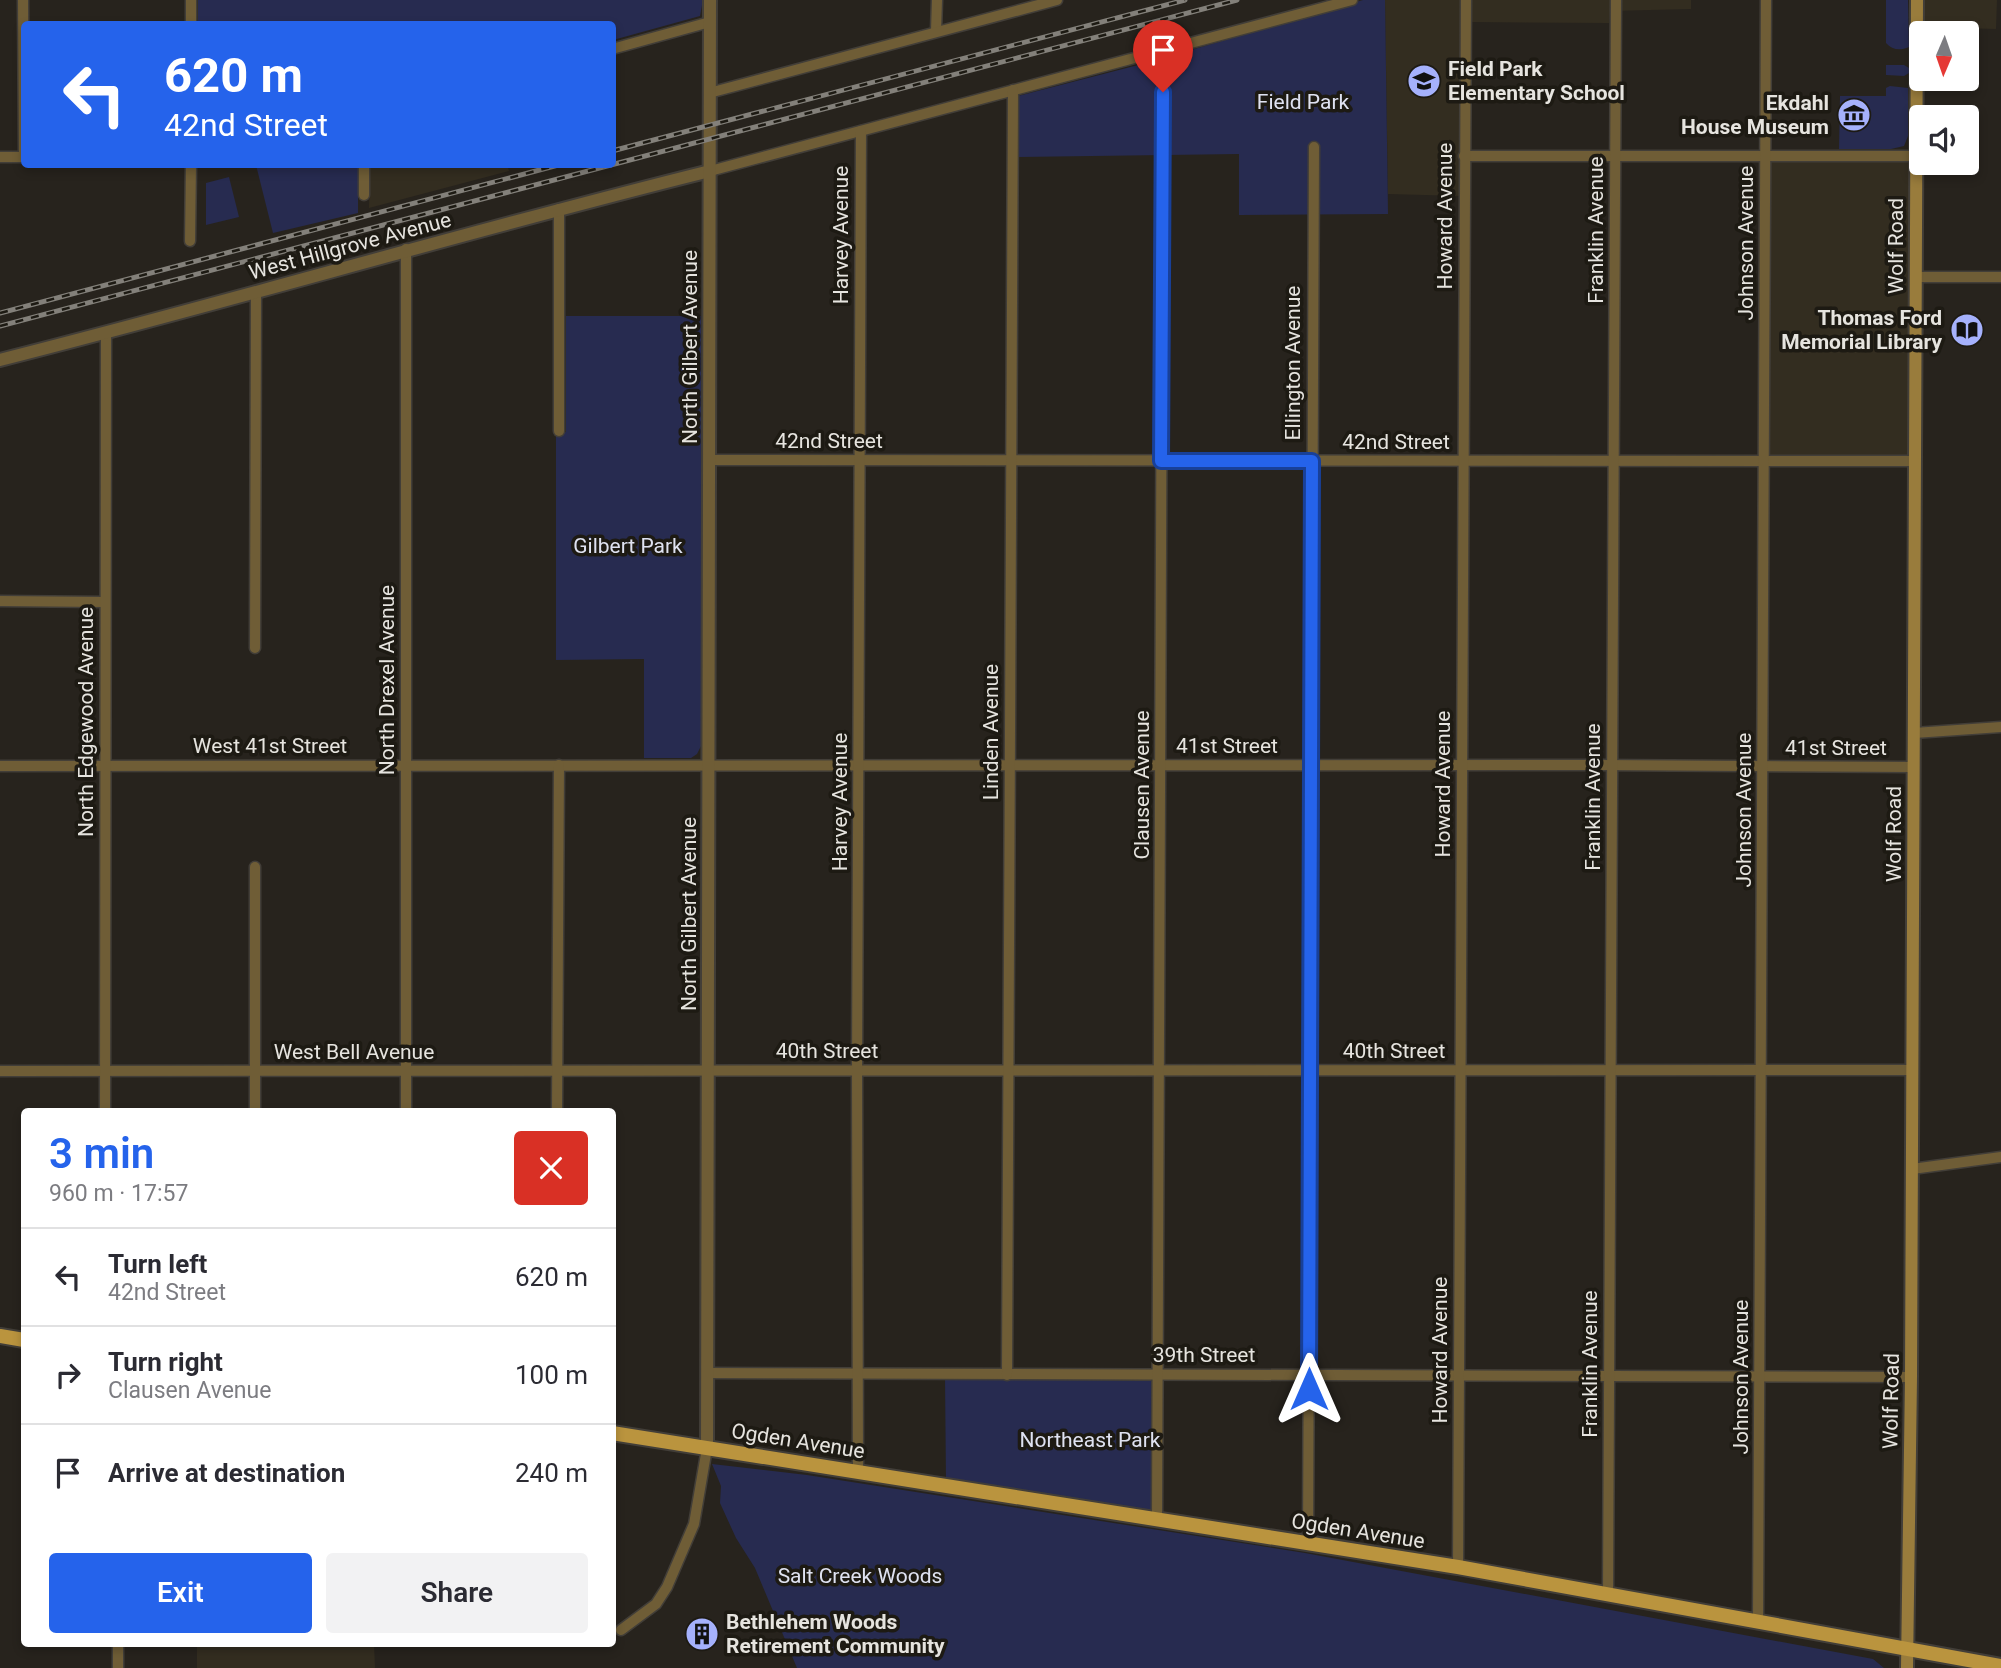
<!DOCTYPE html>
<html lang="en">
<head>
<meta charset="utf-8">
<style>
  body { margin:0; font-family:Roboto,sans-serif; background:#f2f2f3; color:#2b2b33; height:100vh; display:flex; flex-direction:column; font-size:26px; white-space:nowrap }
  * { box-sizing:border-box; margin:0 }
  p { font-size:23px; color:#7c7c81 }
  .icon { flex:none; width:38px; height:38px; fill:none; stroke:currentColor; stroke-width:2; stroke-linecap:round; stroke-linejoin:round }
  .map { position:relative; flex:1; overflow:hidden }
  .details { position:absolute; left:21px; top:1108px; width:595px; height:539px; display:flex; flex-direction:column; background:#fff; border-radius:7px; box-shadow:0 4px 10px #0003 }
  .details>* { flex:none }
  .guide { position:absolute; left:21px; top:21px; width:595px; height:147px; border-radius:7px; box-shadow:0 4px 10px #0003; background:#2563eb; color:#fff; overflow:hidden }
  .needle { width:46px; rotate:182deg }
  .buttons { position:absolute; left:1909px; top:21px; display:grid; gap:14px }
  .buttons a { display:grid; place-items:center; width:70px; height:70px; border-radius:7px; background:#fff; box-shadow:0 4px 10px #0003; font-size:35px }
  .pin { position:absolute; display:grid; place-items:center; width:60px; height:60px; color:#fff; margin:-72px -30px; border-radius:50% 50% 50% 0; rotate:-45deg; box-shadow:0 0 7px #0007 }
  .pin .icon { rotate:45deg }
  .me { position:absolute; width:77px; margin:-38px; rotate:0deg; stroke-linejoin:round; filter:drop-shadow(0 0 5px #0008) }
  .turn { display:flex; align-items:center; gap:24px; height:147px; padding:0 28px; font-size:32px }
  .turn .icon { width:91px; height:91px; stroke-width:2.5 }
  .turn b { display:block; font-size:49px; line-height:60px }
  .round { display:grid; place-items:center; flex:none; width:74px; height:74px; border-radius:7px; background:#f2f2f3 }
  .overview { display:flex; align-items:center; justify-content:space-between; height:119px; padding:0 28px }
  h1 { font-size:42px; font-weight:600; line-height:52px; color:#2563eb }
  .action { display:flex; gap:14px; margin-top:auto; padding:14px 28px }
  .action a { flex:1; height:80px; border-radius:7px; background:#2563eb; color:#fff; font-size:28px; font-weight:600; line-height:80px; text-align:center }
  .action a+a { background:#f2f2f3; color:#2b2b33 }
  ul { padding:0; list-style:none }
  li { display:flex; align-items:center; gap:21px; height:98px; padding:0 28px; border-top:2px solid #e1e1e2 }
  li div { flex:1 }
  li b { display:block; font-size:26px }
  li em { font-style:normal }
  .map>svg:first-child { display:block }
</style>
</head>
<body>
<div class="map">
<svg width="2001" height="1668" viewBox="0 0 2001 1668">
  <rect width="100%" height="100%" fill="#27231d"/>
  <!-- built -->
  <g fill="#332d20">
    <polygon points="1385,0 1462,0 1461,196 1388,194"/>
    <polygon points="1469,0 1691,0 1691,9 1610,11 1609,23 1469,22"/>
    <polygon points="1920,0 1997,0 1996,29 1920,27"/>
    <polygon points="1769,159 1913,160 1911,459 1768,459"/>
    <polygon points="370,165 507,164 509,171 369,208"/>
    <polygon points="197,1643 374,1643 375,1668 197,1668"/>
  </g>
  <!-- green -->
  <g fill="#272b50">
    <polygon points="198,0 703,0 700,16 613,40 612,24 198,24"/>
    <polygon points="1363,0 1385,0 1388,214 1239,215 1239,154 1019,157 1018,96 1146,63"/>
    <path d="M1886 0H1908L1909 47C1900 51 1892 50 1886 43Z"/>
    <polygon points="1886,65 1904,65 1909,68 1909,73 1904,76 1886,75"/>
    <polygon points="1890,86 1908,88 1908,136 1904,146 1891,149 1839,149 1840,96 1886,96 1886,88"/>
    <polygon points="256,165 358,165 358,213 273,233"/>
    <polygon points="229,177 239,217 206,225 206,183"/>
    <polygon points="566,316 701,316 701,746 697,754 691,758 644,758 644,659 556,660 556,433 566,432"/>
    <polygon points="945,1377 1154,1377 1152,1513 946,1482"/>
    <polygon points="712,1464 807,1475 1305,1553 1873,1659 1884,1668 797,1668 755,1568 736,1538 720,1503 721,1486"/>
  </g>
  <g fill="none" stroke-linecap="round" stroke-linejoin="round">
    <defs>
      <g id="minor">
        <polyline points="23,0 24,157"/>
        <polyline points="191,24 191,0"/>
        <polyline points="936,31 937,0"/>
        <polyline points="612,49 710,22"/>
        <polyline points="709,93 1057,0"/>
        <polyline points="1464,156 1916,156"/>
        <polyline points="0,157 24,157"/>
        <polyline points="710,171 1352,0"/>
        <polyline points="364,195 364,164"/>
        <polyline points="559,209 559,431"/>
        <polyline points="190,241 191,164"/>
        <polyline points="1916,277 2001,277"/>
        <polyline points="709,460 1914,461"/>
        <polyline points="0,601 105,602"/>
        <polyline points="255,648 256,292"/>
        <polyline points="1914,733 2001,727"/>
        <polyline points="0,766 1599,765 1913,767"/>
        <polyline points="0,1071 1912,1070"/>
        <polyline points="105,1111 106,333"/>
        <polyline points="255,1111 255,867"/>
        <polyline points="406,1111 406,249"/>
        <polyline points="557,1111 559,765"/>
        <polyline points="1912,1169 2001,1157"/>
        <polyline points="707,1373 1911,1377"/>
        <polyline points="1007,1375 1013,90"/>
        <polyline points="858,1472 857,1071 861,131"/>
        <polyline points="1157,1519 1163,66 1159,51"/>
        <polyline points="1308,1545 1314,147"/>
        <polyline points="1458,1567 1466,0"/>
        <polyline points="1608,1593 1616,0"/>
        <polyline points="1758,1621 1766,0"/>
        <polyline points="621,1630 656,1604 667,1587 694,1524 707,1448"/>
        <polyline points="118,1643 118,1668"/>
      </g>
      <g id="tertiary">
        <path d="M0 360C237 300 472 230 710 171"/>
        <polyline points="707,1448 710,0"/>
      </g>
      <polyline id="secondary" points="1907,1668 1911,1377 1917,0"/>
      <g id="primary">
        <polyline points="0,1336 24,1340"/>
        <polyline points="612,1433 1458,1567 2001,1666"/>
      </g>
    </defs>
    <!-- minor casing -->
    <use href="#minor" stroke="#423e38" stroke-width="13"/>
    <!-- tertiary casing -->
    <use href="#tertiary" stroke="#423e38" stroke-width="16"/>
    <!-- secondary casing -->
    <use href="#secondary" stroke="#423e38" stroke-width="16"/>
    <!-- primary casing -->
    <use href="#primary" stroke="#423e38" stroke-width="18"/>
    <!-- minor -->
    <use href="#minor" stroke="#6f5d36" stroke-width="10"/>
    <!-- tertiary -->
    <use href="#tertiary" stroke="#6f5d36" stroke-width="12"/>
    <!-- secondary -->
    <use href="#secondary" stroke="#997c3c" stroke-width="12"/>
    <!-- primary -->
    <use href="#primary" stroke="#ba943e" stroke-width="14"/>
    <defs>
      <g id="rail">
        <polyline points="612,151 1185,0"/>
        <polyline points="0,313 562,164"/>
        <polyline points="0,326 1237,0"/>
      </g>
    </defs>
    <!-- rail casing -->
    <use href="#rail" stroke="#83807a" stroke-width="5"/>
    <!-- rail -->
    <use href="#rail" stroke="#1d1a13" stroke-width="2.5" stroke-dasharray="8" stroke-linecap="butt"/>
  </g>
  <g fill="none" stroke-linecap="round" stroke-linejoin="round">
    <defs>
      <polyline id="route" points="1163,92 1161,461 1312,461 1309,1389"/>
    </defs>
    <!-- route casing -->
    <use href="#route" stroke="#184099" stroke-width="18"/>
    <!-- route -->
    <use href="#route" stroke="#2563eb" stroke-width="12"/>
  </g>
  <!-- icons -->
  <defs>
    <symbol id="school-disc" viewBox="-11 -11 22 22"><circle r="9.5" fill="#a5b1fc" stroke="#1d1a13"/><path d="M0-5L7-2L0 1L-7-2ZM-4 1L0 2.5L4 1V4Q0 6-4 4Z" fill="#111"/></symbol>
    <symbol id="museum-disc" viewBox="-11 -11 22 22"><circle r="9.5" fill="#a5b1fc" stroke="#1d1a13"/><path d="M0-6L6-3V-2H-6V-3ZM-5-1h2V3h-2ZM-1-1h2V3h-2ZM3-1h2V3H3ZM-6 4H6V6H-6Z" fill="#111"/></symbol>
    <symbol id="library-disc" viewBox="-11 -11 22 22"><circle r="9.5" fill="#a5b1fc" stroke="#1d1a13"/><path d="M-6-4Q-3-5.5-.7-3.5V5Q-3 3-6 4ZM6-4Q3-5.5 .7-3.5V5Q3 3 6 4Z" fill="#111"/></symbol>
    <symbol id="building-disc" viewBox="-11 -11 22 22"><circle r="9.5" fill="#a5b1fc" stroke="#1d1a13"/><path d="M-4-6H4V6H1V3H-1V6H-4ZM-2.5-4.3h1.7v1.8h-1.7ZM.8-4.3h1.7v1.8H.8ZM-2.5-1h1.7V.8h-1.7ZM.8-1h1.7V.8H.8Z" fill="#111"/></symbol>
  </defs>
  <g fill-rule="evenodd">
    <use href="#school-disc" x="1405" y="62" width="38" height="38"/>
    <use href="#museum-disc" x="1835" y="96" width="38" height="38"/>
    <use href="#library-disc" x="1948" y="311" width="38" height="38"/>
    <use href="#building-disc" x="683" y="1615" width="38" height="38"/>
  </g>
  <g text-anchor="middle" stroke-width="7" stroke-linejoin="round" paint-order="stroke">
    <!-- poi labels -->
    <g font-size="21" font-weight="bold" fill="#e6e4df" stroke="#1d1a13" text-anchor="start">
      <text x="1448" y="76">Field Park<tspan x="1448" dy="24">Elementary School</tspan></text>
      <text x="1829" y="110" text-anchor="end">Ekdahl<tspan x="1829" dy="24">House Museum</tspan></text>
      <text x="1942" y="325" text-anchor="end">Thomas Ford<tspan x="1942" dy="24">Memorial Library</tspan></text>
      <text x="726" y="1629">Bethlehem Woods<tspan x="726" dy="24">Retirement Community</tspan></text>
    </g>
    <!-- park labels -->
    <g font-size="21" fill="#dfe2f1" stroke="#1d1a13">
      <text x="1303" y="109">Field Park</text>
      <text x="628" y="553">Gilbert Park</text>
      <text x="1090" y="1447">Northeast Park</text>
      <text x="860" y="1583">Salt Creek Woods</text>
    </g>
    <!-- street labels -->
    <g font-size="21" fill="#e6e4df" stroke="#1d1a13">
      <text transform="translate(1445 216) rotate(-90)" y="7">Howard Avenue</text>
      <text transform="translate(1596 230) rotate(-90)" y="7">Franklin Avenue</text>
      <text transform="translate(841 235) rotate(-90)" y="7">Harvey Avenue</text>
      <text transform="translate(1746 243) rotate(-90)" y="7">Johnson Avenue</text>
      <text transform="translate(350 246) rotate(-15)" y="7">West Hillgrove Avenue</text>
      <text transform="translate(1896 246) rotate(-90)" y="7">Wolf Road</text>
      <text transform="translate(690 347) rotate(-90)" y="7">North Gilbert Avenue</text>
      <text transform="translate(1293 363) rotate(-90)" y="7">Ellington Avenue</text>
      <text x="829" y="448">42nd Street</text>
      <text x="1396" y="449">42nd Street</text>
      <text transform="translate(387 680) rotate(-90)" y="7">North Drexel Avenue</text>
      <text transform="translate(86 722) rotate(-90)" y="7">North Edgewood Avenue</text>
      <text transform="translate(991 732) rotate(-90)" y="7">Linden Avenue</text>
      <text x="270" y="753">West 41st Street</text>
      <text x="1227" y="753">41st Street</text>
      <text x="1836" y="755">41st Street</text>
      <text transform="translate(1443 784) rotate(-90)" y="7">Howard Avenue</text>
      <text transform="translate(1142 785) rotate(-90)" y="7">Clausen Avenue</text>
      <text transform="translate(1593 797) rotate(-90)" y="7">Franklin Avenue</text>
      <text transform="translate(840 802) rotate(-90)" y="7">Harvey Avenue</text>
      <text transform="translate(1744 810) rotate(-90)" y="7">Johnson Avenue</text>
      <text transform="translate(1894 834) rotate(-90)" y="7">Wolf Road</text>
      <text transform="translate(689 914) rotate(-90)" y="7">North Gilbert Avenue</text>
      <text x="827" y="1058">40th Street</text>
      <text x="1394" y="1058">40th Street</text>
      <text x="354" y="1059">West Bell Avenue</text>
      <text transform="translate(1440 1350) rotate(-90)" y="7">Howard Avenue</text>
      <text x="1204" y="1362">39th Street</text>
      <text transform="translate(1590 1364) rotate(-90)" y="7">Franklin Avenue</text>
      <text transform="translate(1741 1377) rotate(-90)" y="7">Johnson Avenue</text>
      <text transform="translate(1891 1401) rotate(-89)" y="7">Wolf Road</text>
      <text transform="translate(798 1441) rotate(9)" y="7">Ogden Avenue</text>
      <text transform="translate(1358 1531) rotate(9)" y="7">Ogden Avenue</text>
    </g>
  </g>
</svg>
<div class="buttons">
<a><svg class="needle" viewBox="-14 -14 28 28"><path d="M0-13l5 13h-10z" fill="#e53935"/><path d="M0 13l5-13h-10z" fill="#7c7c81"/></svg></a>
<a><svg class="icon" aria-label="sound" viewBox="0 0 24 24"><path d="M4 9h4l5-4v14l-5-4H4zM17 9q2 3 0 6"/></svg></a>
</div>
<div class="pin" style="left:1163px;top:92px;background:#d93025"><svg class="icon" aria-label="arrive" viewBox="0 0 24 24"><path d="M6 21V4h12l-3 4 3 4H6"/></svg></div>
<svg class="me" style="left:1309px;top:1389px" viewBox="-20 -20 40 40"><path d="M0-17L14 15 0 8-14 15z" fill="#2563eb" stroke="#fff" stroke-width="4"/></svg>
<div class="guide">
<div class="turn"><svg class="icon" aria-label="left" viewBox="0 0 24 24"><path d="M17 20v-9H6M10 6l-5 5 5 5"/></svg><div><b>620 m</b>42nd Street</div></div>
</div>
<section class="details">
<div class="overview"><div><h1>3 min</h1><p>960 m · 17:57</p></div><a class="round" style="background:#d93025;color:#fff"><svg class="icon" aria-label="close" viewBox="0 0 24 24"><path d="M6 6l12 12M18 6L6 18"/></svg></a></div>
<ul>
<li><svg class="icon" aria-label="left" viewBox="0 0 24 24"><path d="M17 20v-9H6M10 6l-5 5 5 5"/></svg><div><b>Turn left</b><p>42nd Street</p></div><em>620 m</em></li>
<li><svg class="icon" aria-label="right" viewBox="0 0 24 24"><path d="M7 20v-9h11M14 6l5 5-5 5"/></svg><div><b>Turn right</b><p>Clausen Avenue</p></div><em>100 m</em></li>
<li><svg class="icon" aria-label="arrive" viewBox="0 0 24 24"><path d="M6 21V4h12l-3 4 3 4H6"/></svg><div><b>Arrive at destination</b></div><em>240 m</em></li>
</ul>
<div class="action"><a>Exit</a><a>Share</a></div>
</section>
</div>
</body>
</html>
